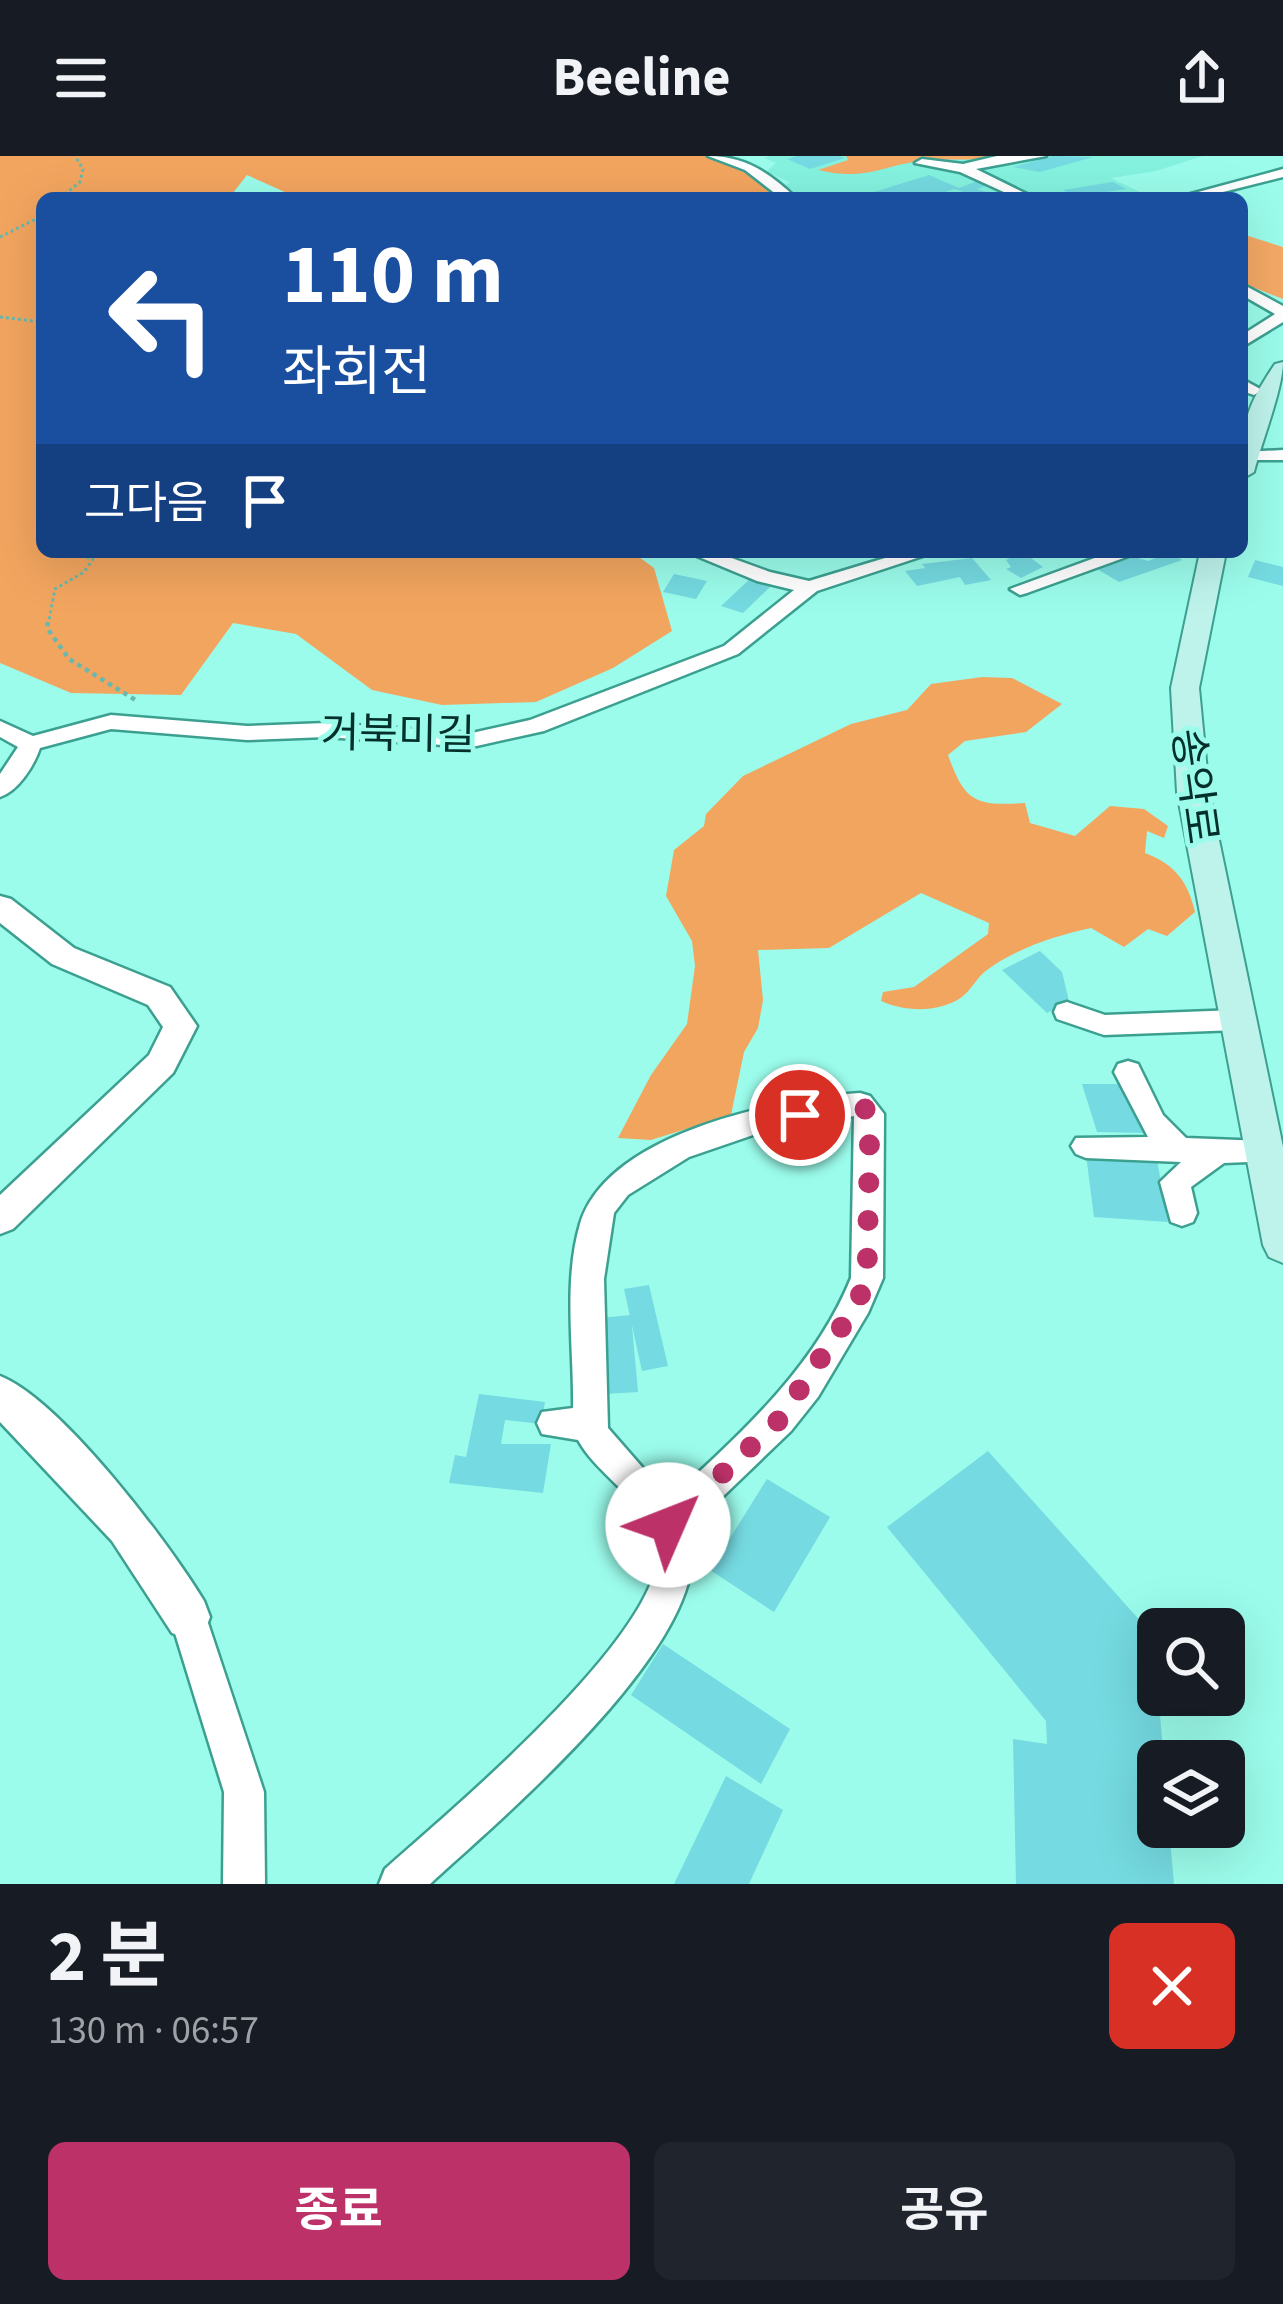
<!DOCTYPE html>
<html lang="ko">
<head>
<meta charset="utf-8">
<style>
  body { margin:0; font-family:"Source Sans 3","Noto Sans KR",sans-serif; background:#20242c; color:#f1f3f6; height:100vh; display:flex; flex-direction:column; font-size:45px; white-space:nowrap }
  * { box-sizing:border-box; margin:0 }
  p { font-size:39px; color:#9ea1a6 }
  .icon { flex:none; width:66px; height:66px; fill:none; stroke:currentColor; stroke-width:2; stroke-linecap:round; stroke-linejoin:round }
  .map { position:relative; height:1728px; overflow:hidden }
  .sheet { display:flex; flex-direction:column; background:#171b24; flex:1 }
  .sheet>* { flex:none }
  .top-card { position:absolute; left:36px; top:36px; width:1212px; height:366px; border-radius:18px; box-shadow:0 12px 48px #0002; background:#1a4fa0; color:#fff; overflow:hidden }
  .buttons { position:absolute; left:1137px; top:1452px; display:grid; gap:24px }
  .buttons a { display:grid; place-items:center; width:108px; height:108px; border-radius:18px; background:#171b24; box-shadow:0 12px 48px #0002; font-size:60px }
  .pin { position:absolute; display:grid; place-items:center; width:102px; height:102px; color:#fff; margin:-51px; border:6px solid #fff; border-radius:50%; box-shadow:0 3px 12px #0007 }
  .me { position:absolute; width:132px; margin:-66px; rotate:46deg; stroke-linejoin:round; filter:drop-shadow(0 0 9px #0008) }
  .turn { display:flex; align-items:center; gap:42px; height:252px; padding:0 48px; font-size:54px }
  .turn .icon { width:156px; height:156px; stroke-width:2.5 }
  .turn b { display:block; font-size:84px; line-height:102px }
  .then { display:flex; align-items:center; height:114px; padding:0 48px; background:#0003; gap:24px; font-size:45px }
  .round { display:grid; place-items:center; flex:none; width:126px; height:126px; border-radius:18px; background:#20242c }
  .overview { display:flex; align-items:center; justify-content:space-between; height:204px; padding:0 48px }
  h1 { font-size:72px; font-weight:700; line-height:90px }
  .primary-button { display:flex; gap:24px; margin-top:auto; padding:24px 48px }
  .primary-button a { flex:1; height:138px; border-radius:18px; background:#bc3167; color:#fff; font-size:48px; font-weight:700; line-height:138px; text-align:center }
  .primary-button a+a { background:#20242c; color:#f1f3f6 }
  header { display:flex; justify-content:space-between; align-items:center; height:156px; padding:0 48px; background:#171b24; font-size:54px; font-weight:700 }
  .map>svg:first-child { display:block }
</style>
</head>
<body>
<header><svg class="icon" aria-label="menu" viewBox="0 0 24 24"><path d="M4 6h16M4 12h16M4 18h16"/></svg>Beeline<svg class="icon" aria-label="share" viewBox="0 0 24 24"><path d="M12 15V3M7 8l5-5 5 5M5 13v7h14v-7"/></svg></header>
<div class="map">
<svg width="1283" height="1728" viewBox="0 0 1283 1728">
  <rect width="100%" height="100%" fill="#9bfceb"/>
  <!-- built -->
  <polygon fill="#84f2df" points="770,0 1203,0 1156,15 1111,22 1152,42 805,42 784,31 790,26 766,16 776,7 764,2"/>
  <!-- green -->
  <g fill="#f4a966">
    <path d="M846 0H995C971 6 953 2 929 4 882 8 869 26 818 14L848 4Z"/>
    <polygon points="1242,78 1283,91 1283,143 1242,127"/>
  </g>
  <!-- forest -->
  <g fill="#f2a55f">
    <polygon points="0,0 714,0 730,3 781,38 322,42 287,37 247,19 229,42 42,42 42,396 632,396 654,412 672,475 613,512 536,546 442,549 372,534 296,478 233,467 181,539 71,537 0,507"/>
    <path d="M982 521 1012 522 1062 548 1026 576 965 585 948 599C965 647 976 650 1025 647L1030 667 1075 680 1110 650 1144 653 1168 670 1164 682 1147 675 1145 697C1175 708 1188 726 1195 756L1167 780 1148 773 1124 791 1091 772C1057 779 1015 793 987 814 977 821 972 833 962 841 939 857 905 856 881 845L883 836 914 831 988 778 989 767 921 737 829 792 758 794 763 844 758 872 744 896 731 959 651 984 618 982 651 919 687 868 695 810 692 785 666 740 674 694 704 670 706 658 743 620 851 568 907 554 931 528Z"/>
  </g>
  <!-- building -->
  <g fill="#75dae1">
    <polygon points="797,0 839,0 845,2 810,13 787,3"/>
    <polygon points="1053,0 1093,1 1040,16 1013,11"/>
    <polygon points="929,19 959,32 981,24 991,28 977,33 1006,42 979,42 955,33 925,42 894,42 874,36"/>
    <polygon points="1113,26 1126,33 1074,41 1063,34"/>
    <polygon points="1007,396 1033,396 1027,399 1043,411 1021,422 1006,413 1011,411 1006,404 1014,400"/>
    <polygon points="1170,396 1182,404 1119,426 1097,413 1134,401 1148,405"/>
    <polygon points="972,402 991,424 965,429 960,421 917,430 905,415 925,412 922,408"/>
    <polygon points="1255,404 1283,411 1283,430 1248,421"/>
    <polygon points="674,418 707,425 696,443 663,436"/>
    <polygon points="751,422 772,429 743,457 721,450"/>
    <polygon points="1040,795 1062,816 1069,845 1047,857 1002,814"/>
    <polygon points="1082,928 1122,928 1132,953 1141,953 1146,977 1097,976"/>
    <polygon points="1086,999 1157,1004 1168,1066 1094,1061"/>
    <polygon points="649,1129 668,1210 642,1215 624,1133"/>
    <polygon points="631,1159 638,1236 606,1238 600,1162"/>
    <polygon points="479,1238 545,1246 541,1268 505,1264 501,1288 551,1288 543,1337 449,1327 455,1299 466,1301"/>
    <polygon points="988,1295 1153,1479 1164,1605 1158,1605 1158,1671 1169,1671 1174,1728 1016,1728 1013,1583 1047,1588 1046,1565 887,1371"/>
    <polygon points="767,1323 830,1361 774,1456 710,1414"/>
    <polygon points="663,1488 790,1573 761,1628 631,1539"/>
    <polygon points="726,1620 783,1654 749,1728 674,1728"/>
  </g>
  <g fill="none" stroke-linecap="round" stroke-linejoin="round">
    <defs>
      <g id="minor">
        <path d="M708 0C745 0 770 17 796 42H781L745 14Z"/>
        <polygon points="997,0 1046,0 976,13 1035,42 1017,42 960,16 915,7 922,3 963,8"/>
        <polygon points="1283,13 1283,21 1199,42 1176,42"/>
        <polygon points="1242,128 1283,150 1283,166 1242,191 1242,179 1275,158 1242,139"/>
        <polygon points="1242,223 1262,234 1254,239 1242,235"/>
        <polygon points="1283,294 1283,304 1242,304 1242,296"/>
        <path d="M687 396H715L770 416 809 425 905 396H935L817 435 738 498 544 575 472 591 326 581 247 584 111 573 40 592C34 610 18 635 0 641V618L18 591 0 581V565L33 580 111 559 247 570 326 567 472 577 530 564 724 490 794 434 757 425Z"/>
        <polygon points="1111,396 1140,396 1027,437 1020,439 1010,433"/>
        <polygon points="1067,846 1105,859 1237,854 1250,864 1237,874 1104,879 1057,863 1054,856 1057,849"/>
        <polygon points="1128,905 1138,908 1163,959 1186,982 1264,985 1274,989 1279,997 1274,1005 1224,1007 1191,1031 1197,1057 1193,1066 1182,1070 1171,1066 1160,1026 1181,1006 1086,1002 1076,998 1071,990 1076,982 1148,981 1114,916 1118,908"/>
        <path d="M860 937 870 940 884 958 883 1122 868 1157 818 1241 791 1275 688 1374C726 1475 498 1665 430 1728H379L385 1713C445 1659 675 1469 657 1386 647 1346 597 1319 578 1284L542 1278 537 1267 542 1256 573 1252C574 1193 563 1125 580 1068 607 977 778 943 860 937ZM854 960 851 1122C814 1213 741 1277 670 1343L608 1272 604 1123 614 1057 628 1039 689 1001 759 977Z"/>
        <polygon points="188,1443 201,1448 206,1461 264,1636 265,1728 223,1728 224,1636 170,1461 175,1448"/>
      </g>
      <g id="tertiary">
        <polygon points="0,740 11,743 74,792 170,831 197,870 173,917 13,1073 0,1078 0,1039 149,899 163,871 148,849 52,808 0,767"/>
        <path d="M0 1220C61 1244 169 1387 204 1445L210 1461 204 1477 188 1483 172 1477 112 1385 0 1266Z"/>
      </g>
      <g id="secondary">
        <path d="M1283 206C1283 232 1262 285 1254 316L1242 323C1242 270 1244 253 1275 208Z"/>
        <polygon points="1200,396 1226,396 1199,532 1209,636 1283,991 1283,1107 1269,1101 1263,1089 1177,636 1171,532"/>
      </g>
    </defs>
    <!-- minor casing -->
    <use href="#minor" stroke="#3ca091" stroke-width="5"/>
    <!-- tertiary casing -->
    <use href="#tertiary" stroke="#3ca091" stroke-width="5"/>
    <!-- secondary casing -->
    <use href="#secondary" stroke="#3ca091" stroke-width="4"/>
    <!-- path-far1 -->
    <g stroke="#69b8ab" stroke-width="3" stroke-dasharray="3 3" stroke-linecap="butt">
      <polyline points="60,42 80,26 83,13 75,0"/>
      <polyline points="0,81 42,60"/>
      <polyline points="0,161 42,166"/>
      <polyline points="48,469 55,433 84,416 93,403 68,396"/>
    </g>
    <!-- path -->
    <polyline stroke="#69b8ab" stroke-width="4.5" stroke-dasharray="4.5 4.5" stroke-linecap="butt" points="48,466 47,472 69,503 137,545"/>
    <!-- minor -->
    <use href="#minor" fill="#fff" fill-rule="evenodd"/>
    <!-- tertiary -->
    <use href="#tertiary" fill="#fff" fill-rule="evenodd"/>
    <!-- secondary -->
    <use href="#secondary" fill="#bef3ec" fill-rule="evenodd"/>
  </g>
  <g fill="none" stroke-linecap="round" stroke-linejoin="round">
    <!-- route -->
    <polyline stroke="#bc3167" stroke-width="21" stroke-dasharray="0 37.8" points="668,1369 779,1264 857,1148 867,1122 870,958 860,948 800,959"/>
  </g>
  <g text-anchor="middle" stroke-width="10" stroke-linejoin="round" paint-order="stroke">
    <!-- street labels -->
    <g font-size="42" fill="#04302b" stroke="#9bfceb">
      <text transform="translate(398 577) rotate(1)" y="15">거북미길</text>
      <text transform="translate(1196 630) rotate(82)" y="15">송악로</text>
    </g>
  </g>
</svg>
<div class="buttons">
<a><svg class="icon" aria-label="search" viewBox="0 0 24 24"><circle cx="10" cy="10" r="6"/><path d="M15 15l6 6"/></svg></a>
<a><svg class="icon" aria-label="layers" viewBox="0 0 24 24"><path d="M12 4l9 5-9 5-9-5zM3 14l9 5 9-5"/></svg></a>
</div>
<div class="pin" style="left:800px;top:959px;background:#d93025"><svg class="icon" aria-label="arrive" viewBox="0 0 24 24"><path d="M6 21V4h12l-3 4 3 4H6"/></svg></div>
<svg class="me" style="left:668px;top:1369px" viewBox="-20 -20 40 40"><circle r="19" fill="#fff"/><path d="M0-13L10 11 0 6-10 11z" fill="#bc3167"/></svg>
<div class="top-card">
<div class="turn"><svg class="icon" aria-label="left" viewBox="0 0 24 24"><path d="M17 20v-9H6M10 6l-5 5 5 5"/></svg><div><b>110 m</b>좌회전</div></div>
<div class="then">그다음<svg class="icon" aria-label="arrive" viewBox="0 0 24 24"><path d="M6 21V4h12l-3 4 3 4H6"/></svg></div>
</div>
</div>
<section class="sheet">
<div class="overview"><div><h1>2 분</h1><p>130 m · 06:57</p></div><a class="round" style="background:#d93025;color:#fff"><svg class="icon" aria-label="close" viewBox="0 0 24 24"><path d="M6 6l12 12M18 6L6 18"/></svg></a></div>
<div class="primary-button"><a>종료</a><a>공유</a></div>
</section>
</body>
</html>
